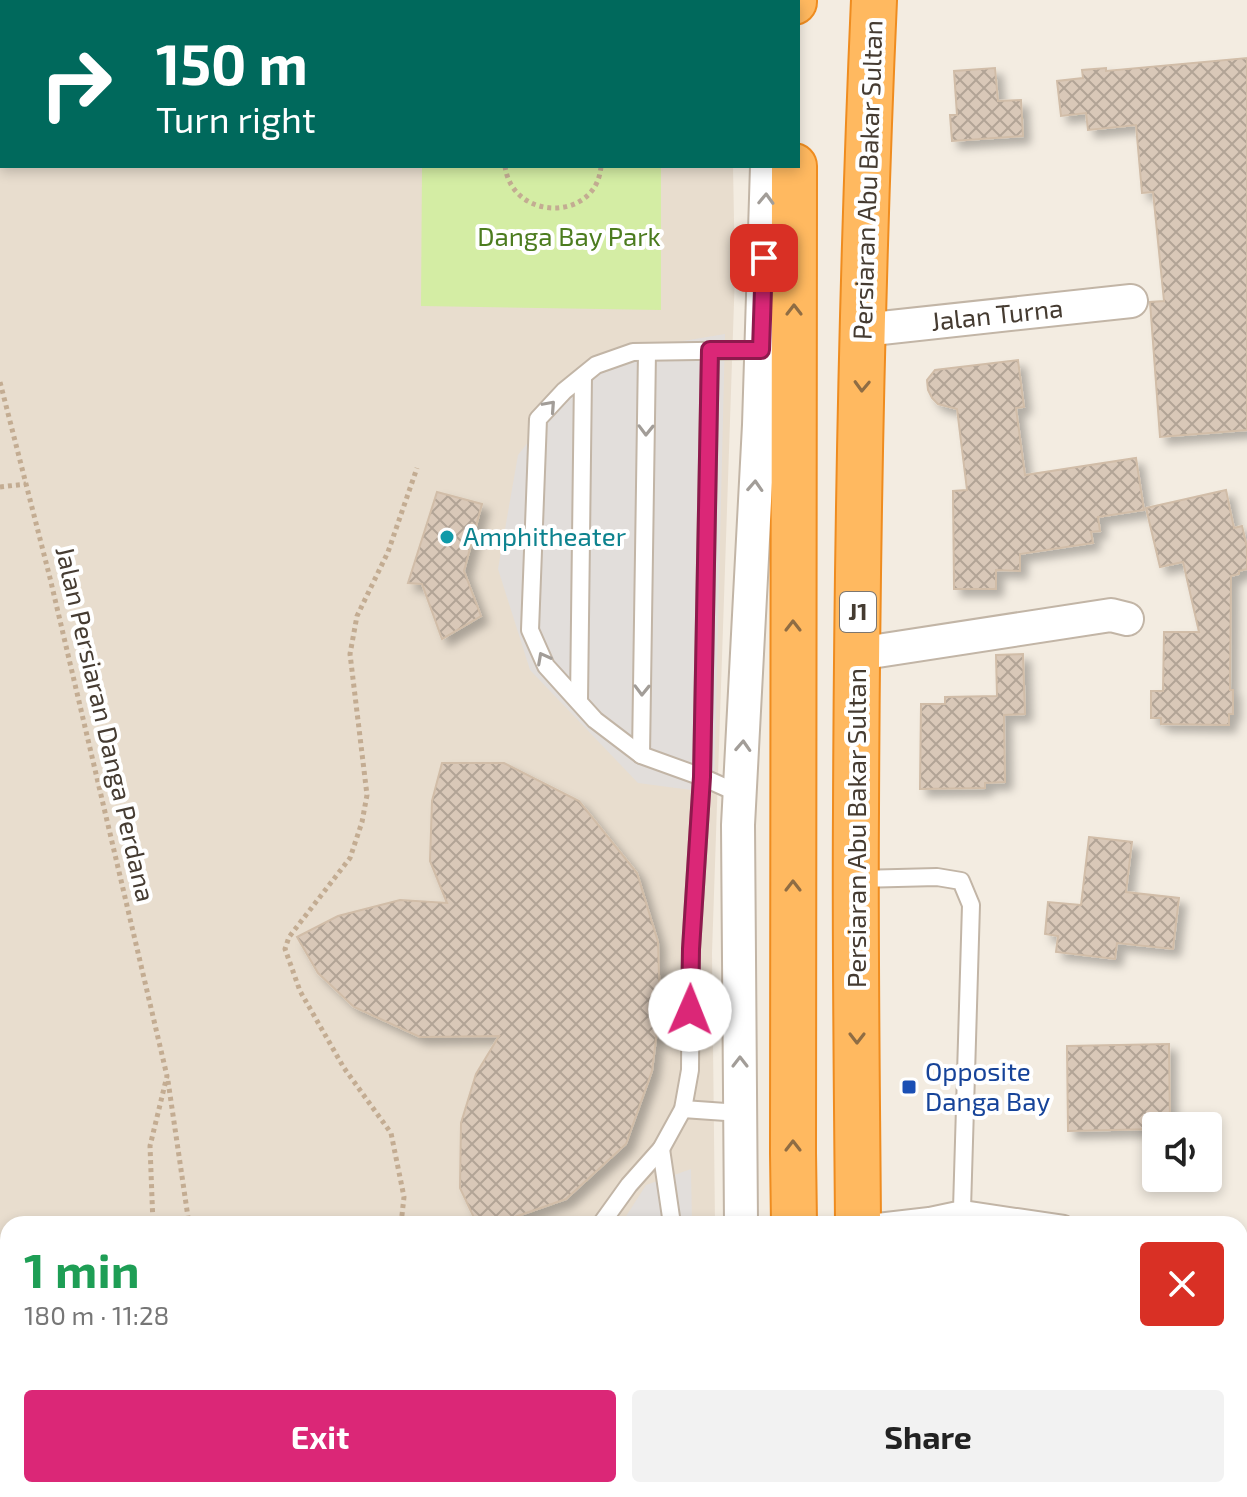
<!DOCTYPE html>
<html lang="en">
<head>
<meta charset="utf-8">
<style>
  body { margin:0; font-family:"Exo 2",sans-serif; background:#f2f2f2; color:#222; height:100vh; display:flex; flex-direction:column; font-size:30px; white-space:nowrap }
  * { box-sizing:border-box; margin:0 }
  p { font-size:26px; color:#767676 }
  .icon { flex:none; width:44px; height:44px; fill:none; stroke:currentColor; stroke-width:2; stroke-linecap:round; stroke-linejoin:round }
  .map { position:relative; flex:1; overflow:hidden }
  .sheet { position:absolute; left:0px; top:1216px; width:1248px; height:282px; display:flex; flex-direction:column; background:#fff; border-radius:24px 24px 0 0; box-shadow:0 4px 12px #0003 }
  .sheet>* { flex:none }
  .top-card { position:absolute; left:0px; top:0px; width:800px; height:168px; box-shadow:0 4px 12px #0003; background:#00695c; color:#fff; overflow:hidden }
  .controls { position:absolute; left:1142px; top:1112px; display:grid; gap:16px }
  .controls a { display:grid; place-items:center; width:80px; height:80px; border-radius:8px; background:#fff; box-shadow:0 4px 12px #0003; font-size:40px }
  .pin { position:absolute; display:grid; place-items:center; width:68px; height:68px; color:#fff; margin:-34px; border-radius:16px; box-shadow:0 4px 12px #0006 }
  .me { position:absolute; width:88px; margin:-44px; rotate:1deg; stroke-linejoin:round; filter:drop-shadow(0 0 6px #0008) }
  .turn { display:flex; align-items:center; gap:28px; height:168px; padding:0 24px; font-size:36px }
  .turn .icon { width:104px; height:104px; stroke-width:2.5 }
  .turn b { display:block; font-size:56px; line-height:68px }
  .round { display:grid; place-items:center; flex:none; width:84px; height:84px; border-radius:8px; background:#f2f2f2 }
  .summary { display:flex; align-items:center; justify-content:space-between; height:136px; padding:0 24px }
  h1 { font-size:48px; font-weight:700; line-height:60px; color:#1e9e55 }
  .action { display:flex; gap:16px; margin-top:auto; padding:16px 24px }
  .action a { flex:1; height:92px; border-radius:8px; background:#db2777; color:#fff; font-size:32px; font-weight:700; line-height:92px; text-align:center }
  .action a+a { background:#f2f2f2; color:#222 }
  .map>svg:first-child { display:block }
</style>
</head>
<body>
<div class="map">
<svg width="1247" height="1497" viewBox="0 0 1247 1497">
  <defs>
    <pattern id="building-cross-hatch" width="8" height="8" patternUnits="userSpaceOnUse" patternTransform="scale(2)"><rect width="8" height="8" fill="#d9c8b8"/><path d="M0 0l8 8M0 8l8-8" fill="none" stroke="#b2a496"/></pattern>
    <filter id="shadow"><feDropShadow dx="7" dy="7" stdDeviation="4" flood-color="#0004"/></filter>
  </defs>
  <rect width="100%" height="100%" fill="#f3ece1"/>
  <!-- residential -->
  <polygon fill="#e8ddce" points="0,0 731,0 731,2 2,2 2,166 733,166 735,273 712,953 715,1224 8,1224 8,1490 718,1490 718,1497 0,1497"/>
  <!-- park -->
  <polygon fill="#d4eda4" points="422,166 661,166 661,310 421,306"/>
  <!-- parking -->
  <g fill="#e2dedb">
    <polygon points="725,334 714,793 638,783 530,670 498,569 518,455 568,391 617,352"/>
    <polygon points="691,1169 692,1224 621,1224 646,1185"/>
    <polygon points="552,1490 693,1490 693,1497 550,1497"/>
  </g>
  <!-- building -->
  <g fill="url(#building-cross-hatch)" stroke="#d1bda8" stroke-width="2" filter="url(#shadow)">
    <polygon points="1247,58 1247,430 1160,437 1150,302 1164,301 1153,192 1142,193 1136,125 1088,130 1086,113 1061,116 1057,81 1083,78 1082,70 1106,68 1106,71"/>
    <polygon points="995,68 998,101 1021,100 1023,136 952,141 950,115 957,115 954,71"/>
    <polygon points="1018,360 1024,407 1016,408 1025,475 1136,458 1144,510 1098,517 1100,531 1091,532 1093,543 1020,554 1020,571 996,570 996,589 954,589 953,491 967,490 957,409 938,404 932,398 928,390 927,380 935,370"/>
    <polygon points="1226,490 1234,528 1242,526 1247,547 1247,569 1239,571 1239,574 1231,576 1230,690 1233,690 1233,714 1229,714 1229,725 1161,724 1161,718 1151,718 1151,691 1163,691 1164,632 1199,632 1183,562 1160,567 1146,508"/>
    <polygon points="437,492 482,504 464,571 481,616 442,639 422,584 408,583"/>
    <polygon points="1023,654 1025,714 1004,715 1005,782 985,783 985,788 920,789 921,704 945,704 945,697 997,696 996,655"/>
    <polygon points="442,763 504,763 579,801 637,873 658,942 660,1007 652,1071 626,1144 566,1199 495,1224 477,1224 460,1188 461,1123 476,1074 499,1036 420,1037 354,1007 318,973 297,937 338,916 400,900 447,903 430,861 432,801"/>
    <polygon points="1089,837 1132,842 1126,892 1179,898 1173,949 1117,943 1115,959 1056,952 1058,936 1045,934 1048,902 1081,905"/>
    <polygon points="1169,1044 1170,1126 1156,1126 1156,1129 1068,1131 1067,1046"/>
  </g>
  <g fill="none" stroke-linecap="round" stroke-linejoin="round">
    <defs>
      <g id="lane">
        <polyline points="148,0 150,2"/>
        <polyline points="237,2 240,0"/>
        <polyline points="579,701 583,376"/>
        <polyline points="641,755 647,352"/>
        <polyline points="740,794 702,777 641,755 595,720 546,666 530,630 538,419 564,391 596,365 633,352 761,350"/>
        <polyline points="858,879 937,877 961,881 971,905 962,1209 929,1216 860,1224"/>
        <polyline points="683,1109 740,1113"/>
        <polyline points="661,1149 672,1224"/>
        <polyline points="601,1224 629,1185 661,1149 683,1109 690,1070 691,949 702,777 710,350"/>
        <polyline points="962,1224 962,1209 1064,1224"/>
        <polyline points="608,1490 610,1497"/>
        <polyline points="966,1490 966,1497"/>
        <polyline points="529,1497 531,1490"/>
      </g>
      <g id="street">
        <polyline points="772,2 772,0"/>
        <polyline points="863,330 1131,301"/>
        <polyline points="858,654 1111,615 1127,619"/>
        <polyline points="741,1224 738,825 759,425 767,166"/>
        <polyline points="743,1490 743,1497"/>
      </g>
      <g id="highway">
        <polyline points="794,2 794,0"/>
        <polyline points="794,1224 793,1153 794,166"/>
        <path d="M858 1224C857 1087 855 949 856 812 857 541 862 270 874 0"/>
        <polyline points="799,1490 799,1497"/>
        <polyline points="860,1490 860,1497"/>
      </g>
    </defs>
    <!-- lane casing -->
    <use href="#lane" stroke="#c2b5a6" stroke-width="20"/>
    <!-- street casing -->
    <use href="#street" stroke="#c2b5a6" stroke-width="36"/>
    <!-- highway casing -->
    <use href="#highway" stroke="#ef8c1f" stroke-width="48"/>
    <!-- path -->
    <g stroke="#c3ac92" stroke-width="5" stroke-dasharray="4 4" stroke-linecap="butt">
      <polyline points="539,0 539,2"/>
      <polyline points="607,0 610,2"/>
      <path d="M505 166C512 222 597 222 601 166"/>
      <polyline points="0,382 50,578 167,1076 150,1146 153,1224"/>
      <polyline points="0,487 26,484"/>
      <polyline points="168,1081 189,1224"/>
      <polyline points="401,1224 404,1197 391,1133 344,1068 300,991 285,949 289,937 350,858 362,822 367,795 350,654 357,616 388,552 417,468"/>
      <polyline points="201,1490 202,1497"/>
      <polyline points="228,1490 229,1497"/>
      <polyline points="291,1497 292,1490"/>
    </g>
    <!-- lane -->
    <use href="#lane" stroke="#fff" stroke-width="16"/>
    <!-- street -->
    <use href="#street" stroke="#fff" stroke-width="32"/>
    <!-- highway -->
    <use href="#highway" stroke="#ffb960" stroke-width="44"/>
  </g>
  <!-- one-way arrows -->
  <defs><path id="oneway-chevron" d="M-2-3.5L2.5 0L-2 3.5" fill="none" stroke-width="1.6" stroke-linecap="round" stroke-linejoin="round" transform="scale(2)"/></defs>
  <g stroke="#a29d98">
    <use href="#oneway-chevron" transform="translate(766 199) rotate(-88)"/>
    <use href="#oneway-chevron" transform="translate(550 406) rotate(-48)"/>
    <use href="#oneway-chevron" transform="translate(646 430) rotate(91)"/>
    <use href="#oneway-chevron" transform="translate(755 486) rotate(-87)"/>
    <use href="#oneway-chevron" transform="translate(543 658) rotate(-118)"/>
    <use href="#oneway-chevron" transform="translate(642 690) rotate(91)"/>
    <use href="#oneway-chevron" transform="translate(743 746) rotate(-87)"/>
    <use href="#oneway-chevron" transform="translate(740 1062) rotate(-90)"/>
  </g>
  <g stroke="#8f6d44">
    <use href="#oneway-chevron" transform="translate(794 310) rotate(-90)"/>
    <use href="#oneway-chevron" transform="translate(862 386) rotate(92)"/>
    <use href="#oneway-chevron" transform="translate(793 626) rotate(-90)"/>
    <use href="#oneway-chevron" transform="translate(793 886) rotate(-90)"/>
    <use href="#oneway-chevron" transform="translate(857 1038) rotate(90)"/>
    <use href="#oneway-chevron" transform="translate(793 1146) rotate(-90)"/>
  </g>
  <g fill="none" stroke-linecap="round" stroke-linejoin="round">
    <defs>
      <polyline id="route" points="690,1010 691,949 702,777 710,350 761,350 764,258"/>
    </defs>
    <!-- route casing -->
    <use href="#route" stroke="#8e194d" stroke-width="20"/>
    <!-- route -->
    <use href="#route" stroke="#db2777" stroke-width="14"/>
  </g>
  <!-- markers -->
  <circle fill="#0f9aa8" stroke="#fff" stroke-width="3" cx="447" cy="537" r="8"/>
  <rect fill="#1a4fb4" stroke="#fff" stroke-width="3" x="901" y="1079" width="16" height="16" rx="4"/>
  <g text-anchor="middle" stroke-width="8" stroke-linejoin="round" paint-order="stroke">
    <!-- shield labels -->
    <rect fill="#fff" stroke="#7d766f" stroke-width="2" x="840" y="592" width="36" height="40" rx="6"/>
    <g font-size="24" font-weight="bold" fill="#453b31">
      <text x="858" y="620">J1</text>
    </g>
    <!-- street labels -->
    <g font-size="26" fill="#453b31" stroke="#fff">
      <text transform="translate(868 180) rotate(-88)" y="9">Persiaran Abu Bakar Sultan</text>
      <text transform="translate(997 315) rotate(-6)" y="9">Jalan Turna</text>
      <text transform="translate(105 724) rotate(77)" y="9">Jalan Persiaran Danga Perdana</text>
      <text transform="translate(857 828) rotate(-90)" y="9">Persiaran Abu Bakar Sultan</text>
    </g>
    <!-- park labels -->
    <g font-size="26" fill="#4c7c1f" stroke="#fff">
      <text x="569" y="246">Danga Bay Park</text>
    </g>
    <!-- culture labels -->
    <g font-size="26" fill="#0d838f" stroke="#fff" text-anchor="start">
      <text x="463" y="546">Amphitheater</text>
    </g>
    <!-- transit labels -->
    <g font-size="26" fill="#164399" stroke="#fff" text-anchor="start">
      <text x="925" y="1081">Opposite<tspan x="925" dy="30">Danga Bay</tspan></text>
    </g>
  </g>
</svg>
<div class="controls">
<a><svg class="icon" aria-label="sound" viewBox="0 0 24 24"><path d="M4 9h4l5-4v14l-5-4H4zM17 9q2 3 0 6"/></svg></a>
</div>
<div class="pin" style="left:764px;top:258px;background:#d93025"><svg class="icon" aria-label="arrive" viewBox="0 0 24 24"><path d="M6 21V4h12l-3 4 3 4H6"/></svg></div>
<svg class="me" style="left:690px;top:1010px" viewBox="-20 -20 40 40"><circle r="19" fill="#fff"/><path d="M0-13L10 11 0 6-10 11z" fill="#db2777"/></svg>
<div class="top-card">
<div class="turn"><svg class="icon" aria-label="right" viewBox="0 0 24 24"><path d="M7 20v-9h11M14 6l5 5-5 5"/></svg><div><b>150 m</b>Turn right</div></div>
</div>
<section class="sheet">
<div class="summary"><div><h1>1 min</h1><p>180 m · 11:28</p></div><a class="round" style="background:#d93025;color:#fff"><svg class="icon" aria-label="close" viewBox="0 0 24 24"><path d="M6 6l12 12M18 6L6 18"/></svg></a></div>
<div class="action"><a>Exit</a><a>Share</a></div>
</section>
</div>
</body>
</html>
